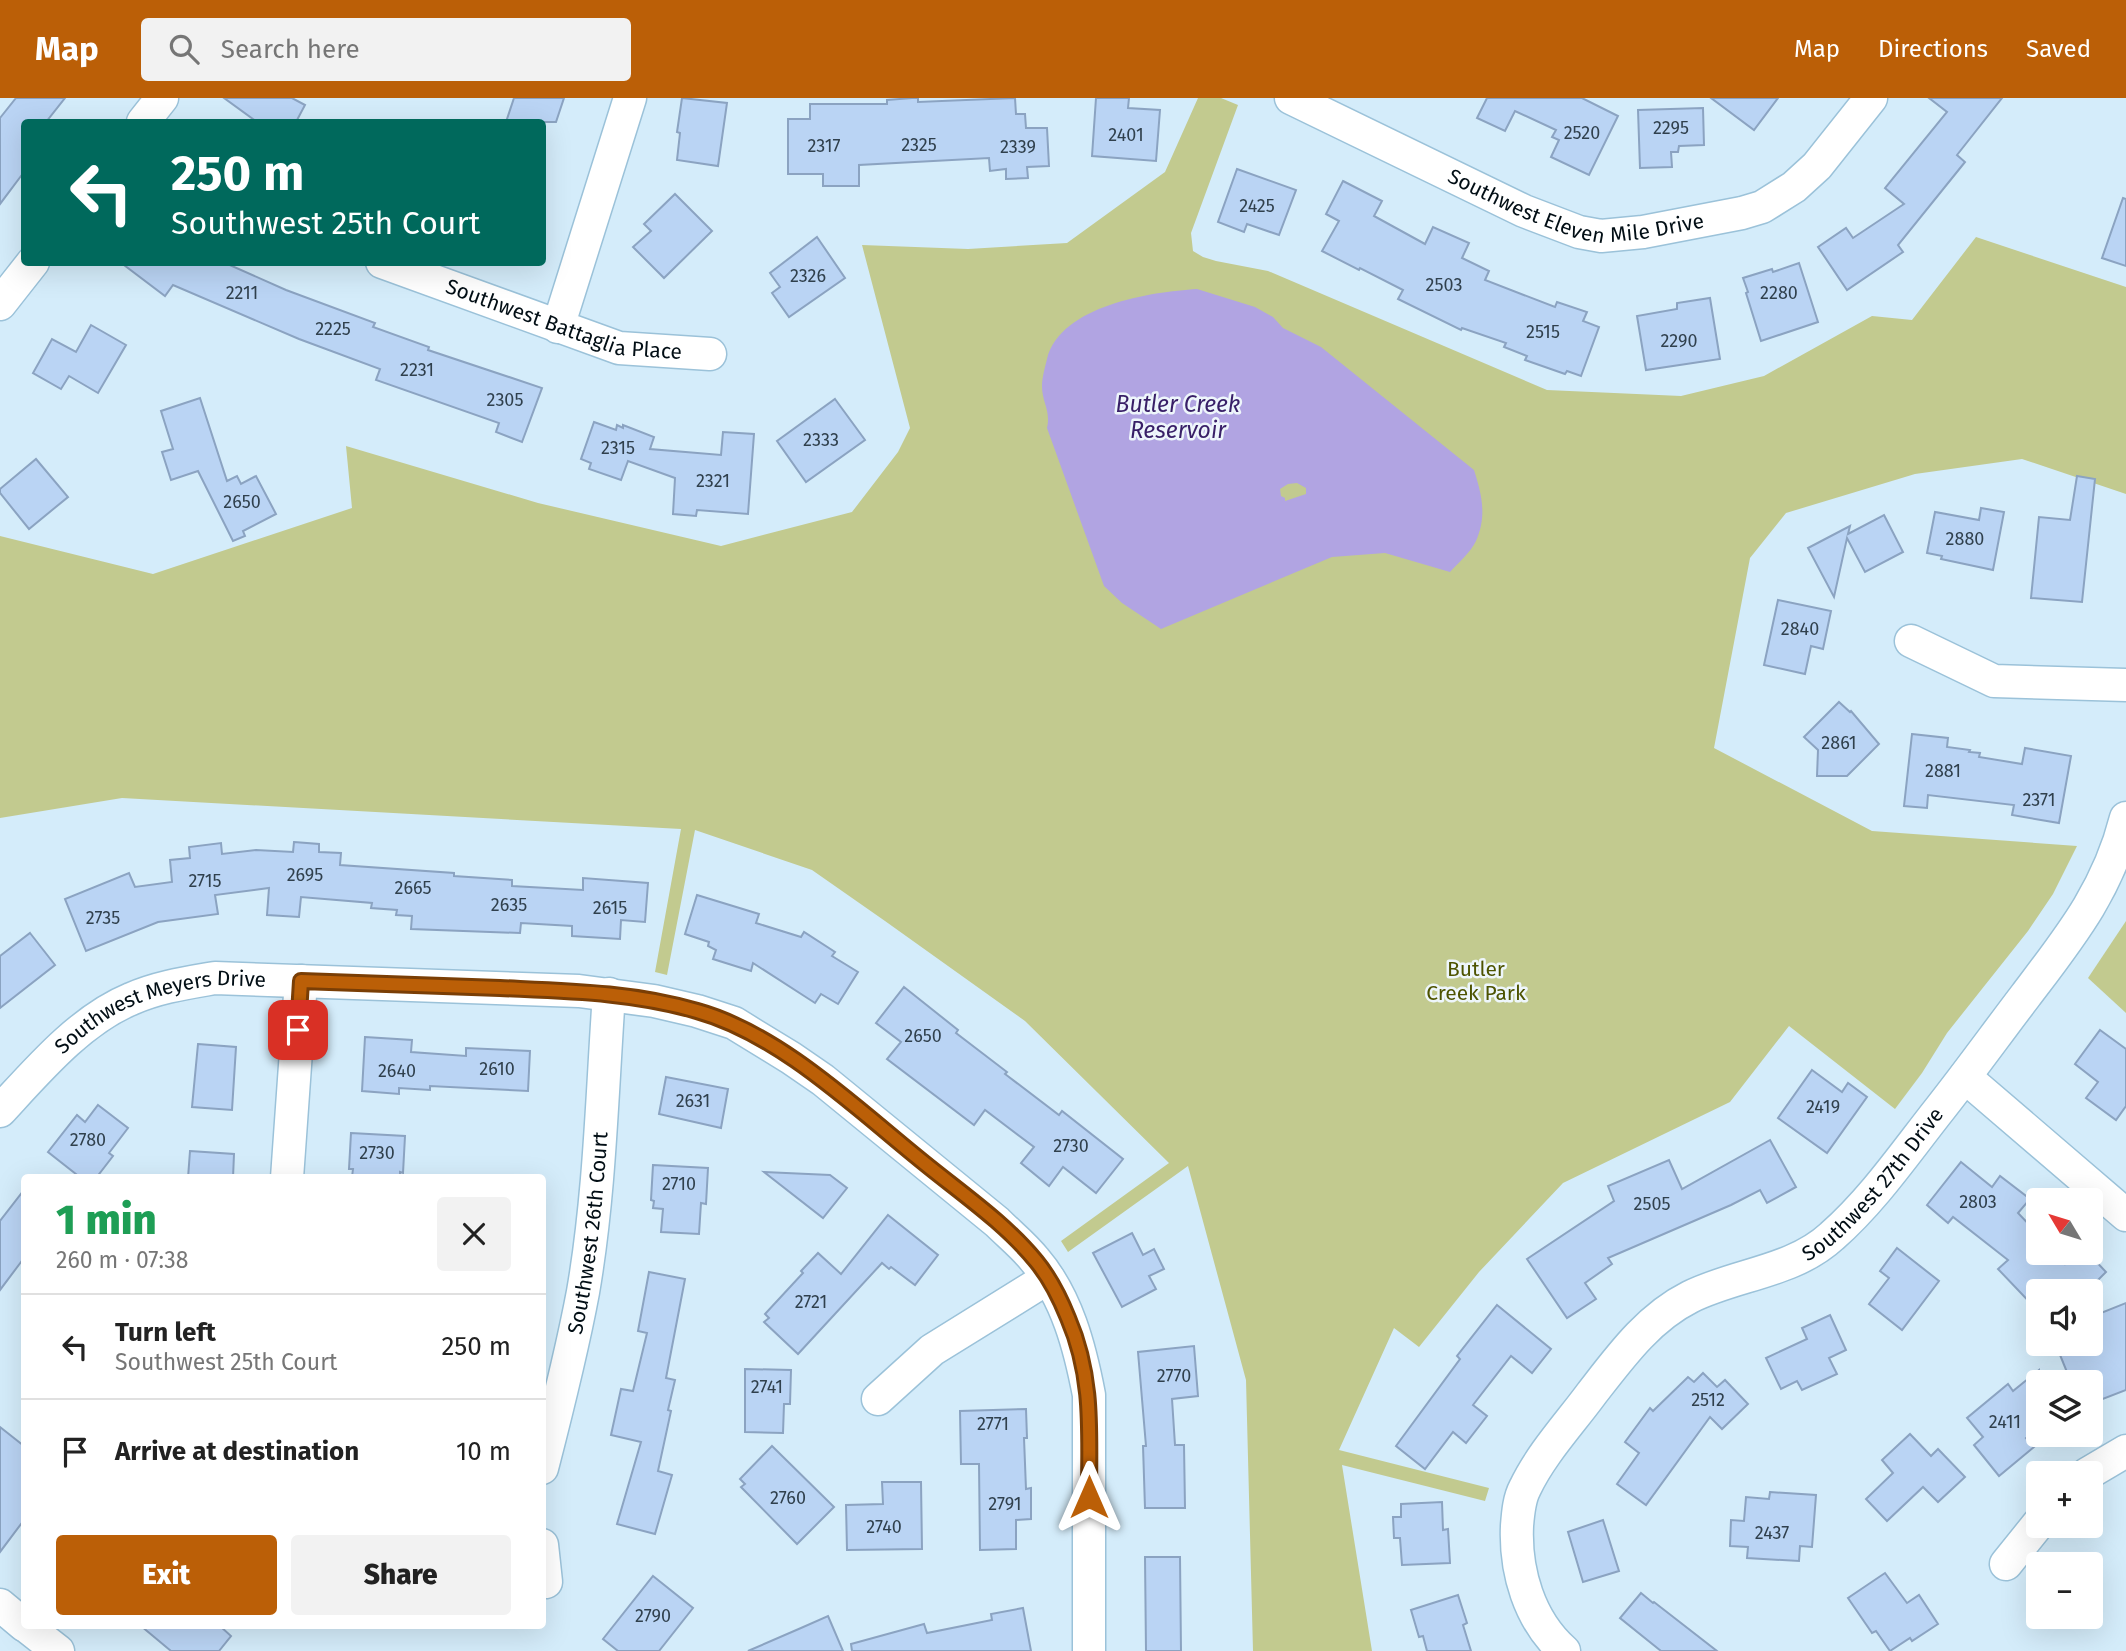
<!DOCTYPE html>
<html lang="en">
<head>
<meta charset="utf-8">
<style>
  body { margin:0; font-family:"Fira Sans",sans-serif; background:#f2f2f2; color:#222; height:100vh; display:flex; flex-direction:column; font-size:26px; white-space:nowrap }
  * { box-sizing:border-box; margin:0 }
  p { font-size:23px; color:#767676 }
  .icon { flex:none; width:38px; height:38px; fill:none; stroke:currentColor; stroke-width:2; stroke-linecap:round; stroke-linejoin:round }
  .map { position:relative; flex:1; overflow:hidden }
  .details { position:absolute; left:21px; top:1076px; width:525px; height:455px; display:flex; flex-direction:column; background:#fff; border-radius:7px; box-shadow:0 7px 28px #0002 }
  .details>* { flex:none }
  .hud { position:absolute; left:21px; top:21px; width:525px; height:147px; border-radius:7px; box-shadow:0 7px 28px #0002; background:#00695c; color:#fff; overflow:hidden }
  .needle { width:46px; rotate:308deg }
  .fabs { position:absolute; left:2026px; top:1090px; display:grid; gap:14px }
  .fabs a { display:grid; place-items:center; width:77px; height:77px; border-radius:7px; background:#fff; box-shadow:0 7px 28px #0002; font-size:35px }
  .pin { position:absolute; display:grid; place-items:center; width:60px; height:60px; color:#fff; margin:-30px; border-radius:14px; box-shadow:0 4px 10px #0006 }
  .me { position:absolute; width:77px; margin:-38px; rotate:0deg; stroke-linejoin:round; filter:drop-shadow(0 0 5px #0008) }
  .turn { display:flex; align-items:center; gap:24px; height:147px; padding:0 35px; font-size:32px }
  .turn .icon { width:91px; height:91px; stroke-width:2.5 }
  .turn b { display:block; font-size:49px; line-height:60px }
  .round { display:grid; place-items:center; flex:none; width:74px; height:74px; border-radius:7px; background:#f2f2f2 }
  .headline { display:flex; align-items:center; justify-content:space-between; height:119px; padding:0 35px }
  h1 { font-size:42px; font-weight:800; line-height:52px; color:#1e9e55 }
  .cta { display:flex; gap:14px; margin-top:auto; padding:14px 35px }
  .cta a { flex:1; height:80px; border-radius:7px; background:#bb5f07; color:#fff; font-size:28px; font-weight:800; line-height:80px; text-align:center }
  .cta a+a { background:#f2f2f2; color:#222 }
  ul { padding:0; list-style:none }
  li { display:flex; align-items:center; gap:21px; height:105px; padding:0 35px; border-top:2px solid #e0e0e0 }
  li div { flex:1 }
  li b { display:block; font-size:26px }
  li em { font-style:normal }
  header { display:flex; align-items:center; gap:42px; box-sizing:border-box; height:98px; padding:0 35px; background:#bb5f07; color:#fff }
  header strong { font-size:33px }
  nav { display:flex; gap:38px; margin-inline-start:auto; font-size:24px }
  .search { width:490px; height:63px; background:#f2f2f2; display:flex; align-items:center; gap:18px; box-sizing:border-box; padding:0 24px; border-radius:7px; color:#767676; font-size:26px }
  .map>svg:first-child { display:block }
</style>
</head>
<body>
<header>
<strong>Map</strong>
<div class="search"><svg class="icon" aria-label="search" viewBox="0 0 24 24"><circle cx="10" cy="10" r="6"/><path d="M15 15l6 6"/></svg>Search here</div>
<nav><a>Map</a><a>Directions</a><a>Saved</a></nav>
</header>
<div class="map">
<svg width="2126" height="1553" viewBox="0 0 2126 1553">
  <rect width="100%" height="100%" fill="#d4ecfa"/>
  <!-- green -->
  <g fill="#c2ca8f">
    <polygon points="1198,0 1221,0 1238,7 1191,135 1193,153 1203,159 1216,163 1268,173 1547,292 1681,298 1764,278 1872,218 1912,222 1976,139 2126,189 2126,396 2022,361 1915,376 1786,415 1750,460 1714,650 1872,733 2077,748 2053,796 2028,833 1947,935 1922,975 1895,1011 1789,928 1730,1004 1563,1085 1479,1174 1419,1249 1394,1230 1339,1352 1489,1390 1485,1403 1342,1367 1372,1553 1253,1553 1246,1282 1188,1068 1068,1154 1061,1143 1169,1065 1025,923 885,823 812,772 695,732 667,877 655,874 681,731 122,700 0,720 0,438 153,476 352,410 346,348 538,405 721,448 852,414 898,354 910,330 862,147 968,151 1067,145 1165,74"/>
    <polygon points="2126,823 2126,915 2088,880"/>
  </g>
  <!-- water -->
  <path fill="#b1a4e2" fill-rule="evenodd" d="M1197 191 1255 209 1273 219 1283 230 1321 249 1474 372C1482 397 1487 418 1476 443 1471 454 1458 465 1450 474L1385 455 1332 459 1161 531 1122 505 1104 488 1047 330C1051 312 1042 305 1042 288 1042 280 1045 269 1047 261 1061 207 1151 194 1197 191ZM1297 385 1306 390V396L1285 403V400L1281 398 1280 391 1288 386Z"/>
  <!-- building -->
  <g fill="#bad4f4" stroke="#8ba3c1" stroke-width="2">
    <polygon points="16,0 65,0 46,24 24,24 24,74 0,106 0,20"/>
    <polygon points="224,0 292,0 305,7 296,24 257,24"/>
    <polygon points="514,0 564,0 556,24 506,24"/>
    <polygon points="682,0 727,5 718,68 677,62 680,35 677,34"/>
    <polygon points="912,0 918,0 918,4 1015,0 1016,16 1025,16 1026,30 1047,30 1049,68 1027,69 1028,80 1006,81 1006,71 990,73 989,60 859,67 859,88 823,88 823,76 788,76 788,21 810,21 810,6 887,6 887,2"/>
    <polygon points="1096,0 1129,0 1128,10 1160,12 1156,63 1092,58"/>
    <polygon points="1487,0 1582,0 1618,18 1589,77 1551,59 1559,42 1552,39 1556,32 1515,13 1505,33 1477,20"/>
    <polygon points="1711,0 1778,0 1754,32"/>
    <polygon points="1929,0 2002,0 1957,57 1965,64 1898,147 1903,154 1847,192 1818,149 1846,130 1853,140 1904,106 1885,90 1947,14"/>
    <polygon points="1703,10 1704,47 1679,48 1678,54 1671,54 1672,69 1640,70 1638,12"/>
    <polygon points="1237,71 1296,92 1279,137 1247,126 1244,134 1218,124"/>
    <polygon points="1343,83 1382,103 1374,118 1425,146 1433,129 1469,145 1462,160 1489,173 1485,182 1555,209 1557,204 1587,214 1583,223 1599,229 1581,278 1567,273 1565,276 1525,262 1527,258 1504,249 1506,245 1462,230 1461,232 1398,201 1403,192 1360,170 1359,172 1322,153 1339,123 1326,116"/>
    <polygon points="675,96 712,133 664,180 633,149 651,133 644,126"/>
    <polygon points="2123,100 2126,101 2126,168 2102,160"/>
    <polygon points="817,139 845,180 789,219 772,195 780,189 770,175"/>
    <polygon points="120,164 223,164 286,192 375,225 373,229 429,249 428,252 542,290 522,344 496,334 499,325 376,282 380,271 299,241 173,187 165,198"/>
    <polygon points="1799,165 1818,224 1761,243 1746,195 1748,194 1743,180 1772,171 1773,174"/>
    <polygon points="1710,200 1720,261 1646,272 1637,218 1677,211 1677,205"/>
    <polygon points="91,227 126,247 98,295 69,278 61,291 33,275 52,241 76,254"/>
    <polygon points="200,300 227,383 237,378 241,386 256,378 276,416 243,433 245,438 233,443 198,373 171,382 162,354 173,351 161,313"/>
    <polygon points="835,301 865,342 806,384 777,343"/>
    <polygon points="594,324 616,332 617,327 623,330 623,327 654,339 650,351 721,357 723,334 754,336 748,416 697,412 696,418 673,416 675,380 628,363 621,382 589,371 591,365 581,361"/>
    <polygon points="36,361 68,399 29,431 0,395 0,391"/>
    <polygon points="2077,378 2095,381 2082,504 2031,500 2039,419 2070,422"/>
    <polygon points="1981,410 2004,414 1993,472 1941,461 1942,458 1927,455 1935,414 1979,422"/>
    <polygon points="1884,417 1903,454 1865,474 1847,440 1834,499 1808,450 1850,428 1848,436"/>
    <polygon points="1778,502 1831,513 1823,551 1811,548 1805,576 1764,567"/>
    <polygon points="1839,604 1850,614 1851,613 1879,646 1847,678 1817,678 1818,652 1804,639"/>
    <polygon points="1912,636 1948,640 1947,649 1970,652 1969,654 1980,655 1979,659 2022,666 2025,650 2071,658 2059,725 2012,717 2014,707 1928,697 1927,710 1904,708"/>
    <polygon points="294,744 319,746 319,754 341,755 340,767 454,775 454,778 512,782 512,788 583,792 583,780 648,785 645,824 621,822 620,841 572,838 572,828 521,825 520,835 411,831 412,818 396,817 397,812 371,810 372,805 301,799 299,819 267,817 269,790 215,797 218,816 158,824 86,853 65,801 129,775 135,789 172,784 170,762 190,760 189,749 221,745 222,756 256,752 293,754"/>
    <polygon points="697,797 759,816 756,825 801,839 804,834 835,854 832,858 858,874 838,906 821,896 815,905 753,865 751,873 713,861 716,852 708,848 709,844 685,836"/>
    <polygon points="30,835 55,867 0,910 0,858"/>
    <polygon points="904,889 958,932 956,935 1007,974 1005,976 1059,1017 1062,1013 1123,1061 1096,1095 1063,1069 1049,1088 1021,1065 1034,1049 985,1012 974,1027 887,961 901,944 876,925"/>
    <polygon points="2100,932 2126,951 2126,1008 2116,1022 2086,1000 2098,984 2075,966"/>
    <polygon points="365,939 412,942 411,954 466,958 466,950 530,953 528,993 430,988 430,992 399,990 399,996 362,993"/>
    <polygon points="198,946 236,949 232,1012 192,1009"/>
    <polygon points="1812,972 1842,994 1848,985 1867,999 1827,1055 1778,1020"/>
    <polygon points="666,979 728,991 721,1030 659,1016"/>
    <polygon points="98,1007 128,1030 109,1055 113,1058 96,1080 81,1080 48,1054 77,1017 85,1024"/>
    <polygon points="351,1035 405,1038 403,1075 400,1074 400,1080 352,1079 353,1071 349,1071"/>
    <polygon points="1770,1042 1796,1089 1767,1105 1760,1092 1731,1107 1608,1160 1612,1166 1585,1185 1596,1201 1567,1220 1527,1161 1614,1103 1608,1088 1669,1062 1682,1091"/>
    <polygon points="190,1053 234,1056 233,1080 188,1080"/>
    <polygon points="1961,1064 1992,1089 2000,1078 2030,1101 2018,1115 2039,1137 2039,1155 2055,1155 2065,1166 2077,1155 2088,1155 2106,1174 2086,1194 2039,1194 2039,1214 1998,1171 2008,1162 1953,1119 1948,1125 1927,1107"/>
    <polygon points="653,1067 708,1070 706,1106 701,1105 699,1136 661,1134 663,1111 653,1110 654,1103 651,1102"/>
    <polygon points="764,1074 830,1077 847,1090 823,1120"/>
    <polygon points="24,1092 24,1160 0,1192 0,1123"/>
    <polygon points="888,1117 938,1157 915,1187 891,1169 889,1171 882,1165 798,1256 764,1224 769,1220 765,1216 803,1175 801,1173 818,1155 841,1176"/>
    <polygon points="1132,1135 1143,1157 1154,1151 1164,1171 1149,1178 1156,1191 1122,1209 1093,1155"/>
    <polygon points="1897,1150 1939,1183 1902,1232 1869,1206 1889,1180 1880,1173"/>
    <polygon points="649,1174 685,1181 666,1280 675,1282 668,1312 671,1313 658,1373 672,1377 655,1436 617,1426 641,1344 611,1337 621,1291 633,1293 647,1235 638,1233"/>
    <polygon points="2126,1205 2126,1292 2095,1304 2091,1293 2091,1284 2071,1284 2058,1252 2072,1246 2091,1246 2091,1219"/>
    <polygon points="1497,1207 1551,1251 1532,1275 1511,1258 1473,1307 1487,1318 1466,1345 1453,1334 1425,1371 1396,1348 1460,1261 1457,1258"/>
    <polygon points="1830,1217 1846,1252 1829,1260 1837,1276 1802,1292 1797,1283 1781,1291 1766,1260 1807,1241 1802,1230"/>
    <polygon points="1194,1248 1198,1298 1172,1301 1175,1347 1184,1347 1185,1410 1145,1410 1143,1348 1146,1348 1138,1254"/>
    <polygon points="745,1271 791,1272 790,1306 784,1306 783,1335 745,1334"/>
    <polygon points="2039,1272 2039,1329 2026,1340 2034,1349 1999,1378 1974,1347 1983,1339 1967,1320 2008,1286 2013,1293"/>
    <polygon points="1703,1275 1717,1289 1725,1282 1748,1306 1722,1331 1710,1319 1646,1407 1617,1386 1639,1355 1625,1344 1650,1310 1653,1313 1688,1279 1694,1284"/>
    <polygon points="1026,1311 1027,1340 1024,1340 1026,1391 1031,1390 1031,1421 1016,1422 1016,1451 980,1452 979,1366 961,1366 960,1313"/>
    <polygon points="0,1329 24,1348 24,1422 0,1454"/>
    <polygon points="1910,1336 1931,1358 1938,1351 1965,1379 1938,1404 1923,1389 1887,1423 1866,1401 1893,1375 1882,1362"/>
    <polygon points="772,1348 834,1409 797,1446 741,1389 745,1386 740,1381"/>
    <polygon points="882,1384 921,1384 922,1451 847,1452 846,1407 883,1406"/>
    <polygon points="1770,1394 1816,1397 1812,1449 1800,1448 1799,1463 1747,1460 1748,1449 1730,1448 1731,1422 1744,1423 1746,1399 1769,1401"/>
    <polygon points="1442,1404 1443,1432 1448,1431 1450,1465 1402,1467 1400,1440 1394,1440 1393,1419 1401,1419 1401,1406"/>
    <polygon points="1603,1422 1619,1473 1583,1484 1568,1434"/>
    <polygon points="1145,1459 1180,1459 1181,1553 1146,1553"/>
    <polygon points="1885,1475 1907,1505 1919,1497 1938,1526 1912,1543 1910,1540 1890,1553 1876,1533 1872,1535 1848,1500"/>
    <polygon points="653,1478 693,1510 659,1553 618,1553 603,1541"/>
    <polygon points="1641,1495 1653,1505 1654,1504 1717,1553 1661,1553 1620,1520"/>
    <polygon points="1458,1497 1467,1525 1463,1527 1471,1553 1427,1553 1423,1538 1419,1539 1411,1512"/>
    <polygon points="1023,1510 1031,1553 852,1553 851,1546 924,1526 927,1535 992,1522 991,1516"/>
    <polygon points="828,1518 843,1553 748,1553 801,1530"/>
    <polygon points="141,1528 220,1528 231,1538 219,1553 171,1553"/>
  </g>
  <g fill="none" stroke-linecap="round" stroke-linejoin="round">
    <defs>
      <g id="minor">
        <path id="s1" d="M1291 0 1524 113 1579 134 1601 138 1643 134 1742 115 1762 109 1794 89 1817 68 1871 0"/>
        <polyline points="143,24 162,0"/>
        <path id="s2" d="M382 164 619 250 710 256"/>
        <polyline points="0,206 33,164"/>
        <polyline points="558,229 630,0"/>
        <polyline points="1911,543 1994,583 2126,587"/>
        <polyline points="1965,979 2126,1117"/>
        <path id="s3" d="M0 1013C37 973 80 922 131 901 158 889 186 885 215 880L579 893 654 903 697 913 734 925 791 960 823 982 997 1124C1010 1137 1024 1148 1035 1162 1067 1199 1080 1250 1089 1297V1553"/>
        <polyline points="287,1080 301,883"/>
        <polyline points="878,1301 932,1252 1048,1180"/>
        <path id="s4" d="M542 1370C557 1312 572 1253 583 1194 600 1096 602 995 609 896"/>
        <polyline points="2087,1376 2126,1353"/>
        <polyline points="542,1447 546,1484"/>
        <polyline points="2006,1466 2039,1425"/>
        <polyline points="0,1507 24,1527"/>
        <polyline points="26,1528 58,1553"/>
        <path id="s5" d="M1564 1553C1529 1522 1515 1473 1517 1428 1518 1415 1519 1401 1525 1390 1541 1356 1570 1325 1592 1295 1620 1259 1648 1220 1690 1199 1736 1176 1793 1174 1832 1138 1873 1102 1905 1055 1939 1012 1969 974 1997 935 2026 897 2070 839 2108 792 2126 720"/>
      </g>
    </defs>
    <!-- minor casing -->
    <use href="#minor" stroke="#9bc2d9" stroke-width="35"/>
    <!-- minor -->
    <use href="#minor" stroke="#fff" stroke-width="32"/>
  </g>
  <g fill="none" stroke-linecap="round" stroke-linejoin="round">
    <defs>
      <path id="route" d="M298 932 301 883C367 885 434 888 500 890 566 893 633 894 697 913 780 936 857 1011 923 1064 961 1095 1005 1125 1036 1163 1050 1180 1060 1200 1068 1220 1094 1280 1089 1336 1089 1399"/>
    </defs>
    <!-- route casing -->
    <use href="#route" stroke="#7a3e05" stroke-width="18"/>
    <!-- route -->
    <use href="#route" stroke="#bb5f07" stroke-width="12"/>
  </g>
  <g text-anchor="middle" stroke-width="5" stroke-linejoin="round" paint-order="stroke">
    <!-- number labels -->
    <g font-size="18" fill="#30404d">
      <text x="1671" y="36">2295</text>
      <text x="1582" y="41">2520</text>
      <text x="1126" y="43">2401</text>
      <text x="919" y="53">2325</text>
      <text x="824" y="54">2317</text>
      <text x="1018" y="55">2339</text>
      <text x="1257" y="114">2425</text>
      <text x="808" y="184">2326</text>
      <text x="1444" y="193">2503</text>
      <text x="242" y="201">2211</text>
      <text x="1779" y="201">2280</text>
      <text x="333" y="237">2225</text>
      <text x="1543" y="240">2515</text>
      <text x="1679" y="249">2290</text>
      <text x="417" y="278">2231</text>
      <text x="505" y="308">2305</text>
      <text x="821" y="348">2333</text>
      <text x="618" y="356">2315</text>
      <text x="713" y="389">2321</text>
      <text x="242" y="410">2650</text>
      <text x="1965" y="447">2880</text>
      <text x="1800" y="537">2840</text>
      <text x="1839" y="651">2861</text>
      <text x="1943" y="679">2881</text>
      <text x="2039" y="708">2371</text>
      <text x="305" y="783">2695</text>
      <text x="205" y="789">2715</text>
      <text x="413" y="796">2665</text>
      <text x="509" y="813">2635</text>
      <text x="610" y="816">2615</text>
      <text x="103" y="826">2735</text>
      <text x="923" y="944">2650</text>
      <text x="497" y="977">2610</text>
      <text x="397" y="979">2640</text>
      <text x="693" y="1009">2631</text>
      <text x="1823" y="1015">2419</text>
      <text x="88" y="1048">2780</text>
      <text x="1071" y="1054">2730</text>
      <text x="377" y="1061">2730</text>
      <text x="679" y="1092">2710</text>
      <text x="1978" y="1110">2803</text>
      <text x="1652" y="1112">2505</text>
      <text x="811" y="1210">2721</text>
      <text x="1174" y="1284">2770</text>
      <text x="767" y="1295">2741</text>
      <text x="1708" y="1308">2512</text>
      <text x="2005" y="1330">2411</text>
      <text x="993" y="1332">2771</text>
      <text x="788" y="1406">2760</text>
      <text x="1005" y="1412">2791</text>
      <text x="884" y="1435">2740</text>
      <text x="1772" y="1441">2437</text>
      <text x="653" y="1524">2790</text>
    </g>
    <!-- street labels -->
    <g font-size="21" fill="#020e15" stroke="#eef6fb">
      <text dy="7" stroke="none"><textPath href="#s1" startOffset="310">Southwest Eleven Mile Drive</textPath></text>
      <text dy="7" stroke="none"><textPath href="#s2" startOffset="192">Southwest Battaglia Place</textPath></text>
      <text dy="7" stroke="none"><textPath href="#s3" startOffset="198">Southwest Meyers Drive</textPath></text>
      <text dy="7" stroke="none"><textPath href="#s5" startOffset="653">Southwest 27th Drive</textPath></text>
      <text dy="7" stroke="none"><textPath href="#s4" startOffset="240">Southwest 26th Court</textPath></text>
    </g>
    <!-- park labels -->
    <g font-size="21" fill="#4d5300" stroke="#eef6fb">
      <text x="1476" y="878">Butler<tspan x="1476" dy="24">Creek Park</tspan></text>
    </g>
    <!-- water labels -->
    <g font-size="23" font-style="italic" fill="#381f67" stroke="#eef6fb">
      <text x="1178" y="314">Butler Creek<tspan x="1178" dy="26">Reservoir</tspan></text>
    </g>
  </g>
</svg>
<div class="fabs">
<a><svg class="needle" viewBox="-14 -14 28 28"><path d="M0-13l5 13h-10z" fill="#e53935"/><path d="M0 13l5-13h-10z" fill="#767676"/></svg></a>
<a><svg class="icon" aria-label="sound" viewBox="0 0 24 24"><path d="M4 9h4l5-4v14l-5-4H4zM17 9q2 3 0 6"/></svg></a>
<a><svg class="icon" aria-label="layers" viewBox="0 0 24 24"><path d="M12 4l9 5-9 5-9-5zM3 14l9 5 9-5"/></svg></a>
<a>+</a>
<a>−</a>
</div>
<div class="pin" style="left:298px;top:932px;background:#d93025"><svg class="icon" aria-label="arrive" viewBox="0 0 24 24"><path d="M6 21V4h12l-3 4 3 4H6"/></svg></div>
<svg class="me" style="left:1089px;top:1399px" viewBox="-20 -20 40 40"><path d="M0-17L14 15 0 8-14 15z" fill="#bb5f07" stroke="#fff" stroke-width="4"/></svg>
<div class="hud">
<div class="turn"><svg class="icon" aria-label="left" viewBox="0 0 24 24"><path d="M17 20v-9H6M10 6l-5 5 5 5"/></svg><div><b>250 m</b>Southwest 25th Court</div></div>
</div>
<section class="details">
<div class="headline"><div><h1>1 min</h1><p>260 m · 07:38</p></div><a class="round"><svg class="icon" aria-label="close" viewBox="0 0 24 24"><path d="M6 6l12 12M18 6L6 18"/></svg></a></div>
<ul>
<li><svg class="icon" aria-label="left" viewBox="0 0 24 24"><path d="M17 20v-9H6M10 6l-5 5 5 5"/></svg><div><b>Turn left</b><p>Southwest 25th Court</p></div><em>250 m</em></li>
<li><svg class="icon" aria-label="arrive" viewBox="0 0 24 24"><path d="M6 21V4h12l-3 4 3 4H6"/></svg><div><b>Arrive at destination</b></div><em>10 m</em></li>
</ul>
<div class="cta"><a>Exit</a><a>Share</a></div>
</section>
</div>
</body>
</html>
